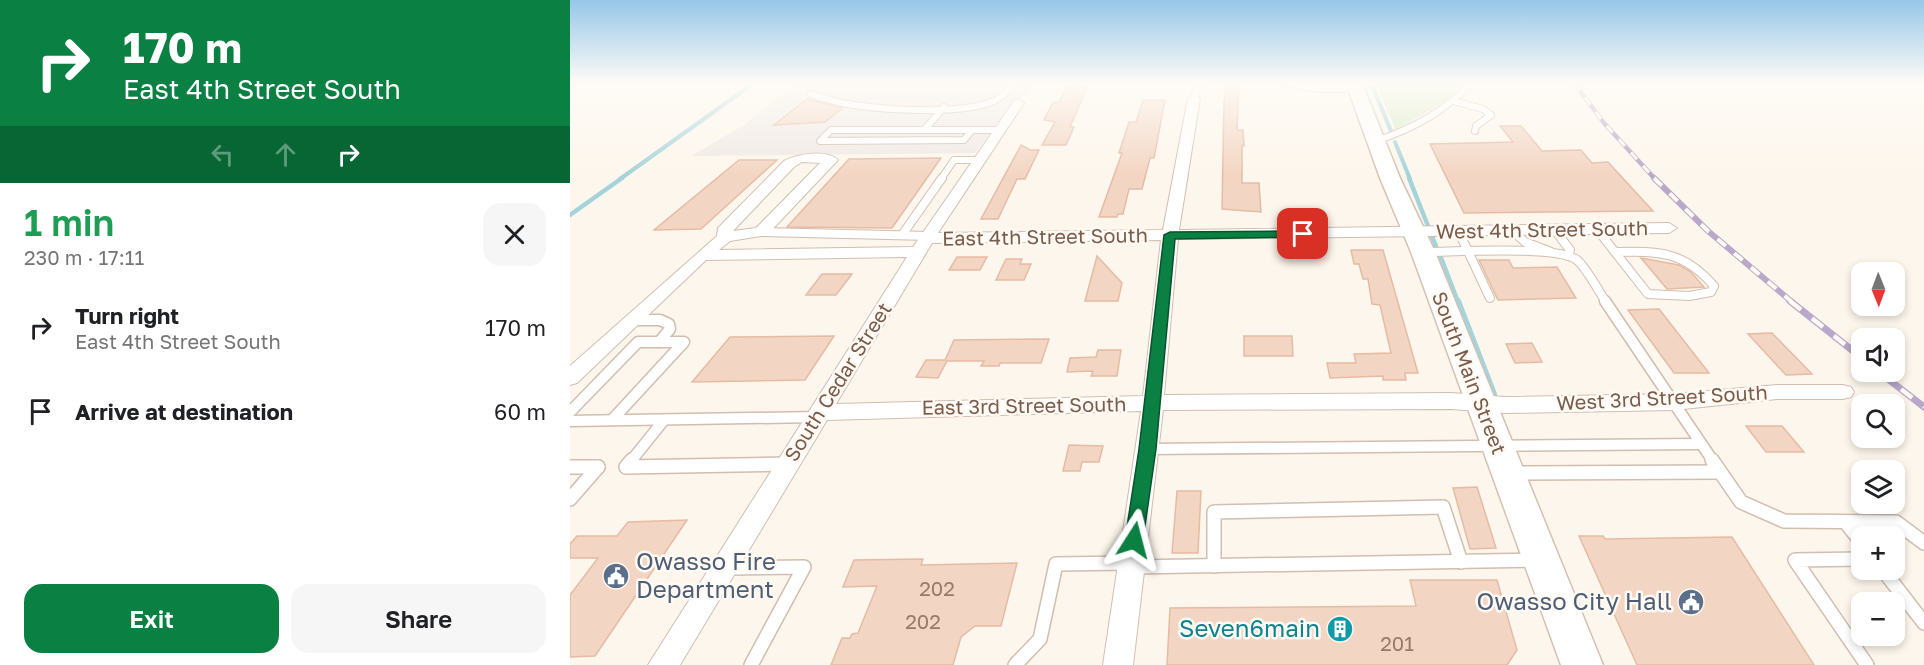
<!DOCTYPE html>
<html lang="en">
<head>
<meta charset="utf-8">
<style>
  body { margin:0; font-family:"Golos Text",sans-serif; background:#f6f6f6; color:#202124; height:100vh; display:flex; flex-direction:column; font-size:22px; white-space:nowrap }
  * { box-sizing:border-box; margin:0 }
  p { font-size:20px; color:#757577 }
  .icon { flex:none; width:33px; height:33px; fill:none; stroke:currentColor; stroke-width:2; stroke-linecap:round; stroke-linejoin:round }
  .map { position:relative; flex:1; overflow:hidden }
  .sheet { display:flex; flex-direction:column; background:#fff; width:570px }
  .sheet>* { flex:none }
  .hud { background:#0b8043; color:#fff; overflow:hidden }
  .needle { width:39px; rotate:179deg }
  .tools { position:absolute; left:1281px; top:262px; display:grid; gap:12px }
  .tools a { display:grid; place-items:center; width:54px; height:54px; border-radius:12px; background:#fff; box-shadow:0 3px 9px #0003; font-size:30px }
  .pin { position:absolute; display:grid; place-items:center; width:51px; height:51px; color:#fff; margin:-26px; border-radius:12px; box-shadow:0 3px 9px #0006 }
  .me { position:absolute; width:66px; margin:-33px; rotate:9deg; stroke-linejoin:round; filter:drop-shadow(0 0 4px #0008) }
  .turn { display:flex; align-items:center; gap:21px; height:126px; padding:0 24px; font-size:27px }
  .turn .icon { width:78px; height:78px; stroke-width:2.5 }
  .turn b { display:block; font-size:42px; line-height:51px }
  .lanes { display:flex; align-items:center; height:57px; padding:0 24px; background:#0003; justify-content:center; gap:30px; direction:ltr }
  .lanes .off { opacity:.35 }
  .round { display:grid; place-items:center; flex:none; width:63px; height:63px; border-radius:18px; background:#f6f6f6 }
  .overview { display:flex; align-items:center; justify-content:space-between; height:102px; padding:0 24px }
  h1 { font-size:36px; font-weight:600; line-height:45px; color:#1e9e55 }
  .cta { display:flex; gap:12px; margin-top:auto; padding:12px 24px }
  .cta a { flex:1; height:69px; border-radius:18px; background:#0b8043; color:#fff; font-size:24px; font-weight:600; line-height:69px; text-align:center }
  .cta a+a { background:#f6f6f6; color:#202124 }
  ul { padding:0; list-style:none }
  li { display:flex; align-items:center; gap:18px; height:84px; padding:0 24px }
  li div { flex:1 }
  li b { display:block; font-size:22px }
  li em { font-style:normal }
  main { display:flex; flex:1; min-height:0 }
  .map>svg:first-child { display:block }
</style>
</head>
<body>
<main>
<section class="sheet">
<div class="hud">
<div class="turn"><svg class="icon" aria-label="right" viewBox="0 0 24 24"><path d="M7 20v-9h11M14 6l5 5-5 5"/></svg><div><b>170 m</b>East 4th Street South</div></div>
<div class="lanes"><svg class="icon off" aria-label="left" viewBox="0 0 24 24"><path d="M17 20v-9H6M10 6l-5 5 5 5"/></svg><svg class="icon off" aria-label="ahead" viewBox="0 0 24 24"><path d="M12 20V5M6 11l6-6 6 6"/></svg><svg class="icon" aria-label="right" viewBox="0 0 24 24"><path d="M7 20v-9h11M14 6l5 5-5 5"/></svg></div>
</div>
<div class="overview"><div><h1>1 min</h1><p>230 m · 17:11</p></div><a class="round"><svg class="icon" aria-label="close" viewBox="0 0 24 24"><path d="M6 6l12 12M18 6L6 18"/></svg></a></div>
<ul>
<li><svg class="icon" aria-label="right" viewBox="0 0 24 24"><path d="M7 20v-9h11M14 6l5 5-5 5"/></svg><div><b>Turn right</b><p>East 4th Street South</p></div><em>170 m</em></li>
<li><svg class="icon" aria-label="arrive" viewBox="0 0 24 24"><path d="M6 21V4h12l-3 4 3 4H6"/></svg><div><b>Arrive at destination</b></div><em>60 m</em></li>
</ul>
<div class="cta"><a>Exit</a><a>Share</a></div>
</section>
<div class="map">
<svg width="1354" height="665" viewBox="0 0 1354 665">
  <rect width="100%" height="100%" fill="#fdf6ec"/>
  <!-- industrial -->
  <polygon fill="#efe9e4" points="226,83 465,83 458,95 444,99 405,153 121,156 174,125"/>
  <!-- green -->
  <polygon fill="#d8ecc9" points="805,83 896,83 882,97 826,130"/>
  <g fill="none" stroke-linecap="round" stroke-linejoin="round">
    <!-- stream-far2 -->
    <g stroke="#a5d3da" stroke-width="4">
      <polyline points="801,83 821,131"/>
      <polyline points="825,142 840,179"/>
      <polyline points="50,179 184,83"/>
    </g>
    <!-- stream-far1 -->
    <g stroke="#a5d3da" stroke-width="4.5">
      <polyline points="839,178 858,226"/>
      <polyline points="0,215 52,178"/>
      <polyline points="861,234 866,246"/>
      <polyline points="870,255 888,302"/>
    </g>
    <!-- stream -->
    <polyline stroke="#a5d3da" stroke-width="6" points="888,301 924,394"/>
  </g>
  <!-- building -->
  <g fill="#f3d5c3" stroke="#e6bba3" stroke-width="1.5">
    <polygon points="499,83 519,83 500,127 504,127 496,145 472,145 485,122 474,120 483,102 489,102"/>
    <polygon points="657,84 669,85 667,130 673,130 674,146 672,146 672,183 689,183 691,212 652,209 654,101"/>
    <polygon points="237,99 272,108 255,122 204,125"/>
    <polygon points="573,100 595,100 584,158 580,158 572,189 559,189 553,214 548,214 547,217 529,217 552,153 549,153 559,122 566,122"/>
    <polygon points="930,126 951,126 972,151 1011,150 1022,163 1038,162 1083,211 894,213 860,144 943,142"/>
    <polygon points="451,145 460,150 469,150 455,179 447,179 428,219 411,219"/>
    <polygon points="371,158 322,228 217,227 279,159"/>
    <polygon points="169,160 207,160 131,229 84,230"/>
    <polygon points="781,250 813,250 848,373 835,373 836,380 813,380 813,376 760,378 757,363 786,363 784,354 821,353 810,305 802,304 798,279 793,279 789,264 784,264"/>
    <polygon points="527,256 552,283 548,301 515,301"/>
    <polygon points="387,257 417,257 410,270 379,270"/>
    <polygon points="1071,258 1109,265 1121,272 1134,287 1097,289"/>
    <polygon points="436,259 452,259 450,264 461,264 454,280 426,280"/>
    <polygon points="909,260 939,260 943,268 987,267 1006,298 928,300"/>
    <polygon points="252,274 282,274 266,295 236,295"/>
    <polygon points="1089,309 1139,373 1104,373 1058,310"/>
    <polygon points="1202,333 1242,374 1216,375 1178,334"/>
    <polygon points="264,336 235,380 122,382 160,337"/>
    <polygon points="674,336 722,336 723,356 674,356"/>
    <polygon points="479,339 471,363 430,363 429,366 411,366 414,361 377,361 368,378 346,377 356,360 375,360 384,340"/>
    <polygon points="962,343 972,362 945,363 936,344"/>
    <polygon points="528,350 551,350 547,376 521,376 523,371 497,372 500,358 526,357"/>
    <polygon points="1176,426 1212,426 1234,452 1196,452"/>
    <polygon points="499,445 533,446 529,462 512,462 510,471 493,471"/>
    <polygon points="907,487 926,548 900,549 883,488"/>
    <polygon points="607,491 631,491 628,553 602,553"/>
    <polygon points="117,520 25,656 0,657 0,595 28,558 0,558 0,544 7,536 47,536 58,522"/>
    <polygon points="1009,536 1033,536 1035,539 1162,537 1244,665 1067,665"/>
    <polygon points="353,559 351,565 447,563 431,626 405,626 391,637 383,665 261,665 272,638 280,638 282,634 288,633 307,586 273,587 284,560"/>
    <polygon points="840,580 927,580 947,650 937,665 597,665 600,608 846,606"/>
  </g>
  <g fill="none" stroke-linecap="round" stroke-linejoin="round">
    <defs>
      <g id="lane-far3">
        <polyline points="714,83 748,89 786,89"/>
        <path d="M241 94C280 110 378 116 419 103 430 100 437 91 444 83"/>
        <polyline points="624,98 629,83"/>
        <polyline points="883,101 913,109 921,115 906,126 905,131"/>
        <polyline points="355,129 374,107"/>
        <polygon points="261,130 402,130 394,140 250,141"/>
        <polyline points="402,130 430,130"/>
        <path d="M806 141C842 129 875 112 901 83"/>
        <polyline points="371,179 384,160 409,160"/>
      </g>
      <g id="lane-far2">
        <path d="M1026 228 1078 294 1119 296 1141 292 1144 286C1114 251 1089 251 1045 252"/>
        <polyline points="984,229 1000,250 998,256"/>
        <polyline points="888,230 920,298"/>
        <polyline points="942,230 955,242 981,252"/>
        <polyline points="191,232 359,236"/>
        <polyline points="332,235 372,178"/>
        <path d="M855 252C883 252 988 245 1007 260 1016 267 1029 292 1036 302"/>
      </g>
      <g id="lane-far1">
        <polyline points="1035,301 1143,461"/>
        <polyline points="62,320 90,320 99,324 100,329 89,342"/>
        <polyline points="0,412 68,342 114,342 42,420"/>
        <polyline points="0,421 246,417"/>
        <polyline points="578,449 1129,444"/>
        <polyline points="61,461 94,420"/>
      </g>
      <g id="lane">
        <polyline points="62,460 56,467 217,464"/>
        <polyline points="1142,460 1171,502 1214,521 1326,522 1354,543"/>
        <polyline points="0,467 28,467"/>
        <polyline points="943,473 1149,472"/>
        <polyline points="0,499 28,467"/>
        <polyline points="1276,523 1292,543"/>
        <polyline points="1292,559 1225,560 1297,665"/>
        <polyline points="644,566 644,512 873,507 891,562"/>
        <polyline points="565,567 965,560"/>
        <polyline points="159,568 234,567 181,665"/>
        <polyline points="1313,570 1354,623"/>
        <polyline points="445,665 470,639 486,564 559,563"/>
      </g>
      <path id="street" d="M624 95 630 98 609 230 1099 223 1107 228 1099 233 608 239 594 395 881 393 935 397 1104 394 1207 385H1273L1281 387 1284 392 1281 397 1273 399H1207L1104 410 935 413 881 409 593 410 563 665H533L571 411 257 420 110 665H78L337 257 136 260 7 383 0 385V366L147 236 148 228 214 161C227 154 256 149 268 160L197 235 160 241 149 250 343 247 444 101 448 99 454 103 368 233 593 230 618 98ZM232 162 250 163 186 228 163 231 224 167ZM591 240 573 396 266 404 362 243Z"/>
      <polygon id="secondary" points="776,83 792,83 830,178 865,252 1033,665 991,665 841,252 810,178"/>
    </defs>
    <!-- lane-far3 casing -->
    <use href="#lane-far3" stroke="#d1beb0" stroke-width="8"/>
    <!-- lane-far2 casing -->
    <use href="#lane-far2" stroke="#d1beb0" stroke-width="10"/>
    <!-- lane-far1 casing -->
    <use href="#lane-far1" stroke="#d1beb0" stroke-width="13"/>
    <!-- lane casing -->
    <use href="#lane" stroke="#d1beb0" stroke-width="16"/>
    <!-- street casing -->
    <use href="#street" stroke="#d1beb0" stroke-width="2"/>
    <!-- secondary casing -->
    <use href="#secondary" stroke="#d6c0b0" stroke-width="3"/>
    <!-- lane-far3 -->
    <use href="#lane-far3" stroke="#fff" stroke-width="6"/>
    <!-- lane-far2 -->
    <use href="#lane-far2" stroke="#fff" stroke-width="8"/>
    <!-- lane-far1 -->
    <use href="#lane-far1" stroke="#fff" stroke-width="10"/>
    <!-- lane -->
    <use href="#lane" stroke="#fff" stroke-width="13"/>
    <!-- street -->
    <use href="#street" fill="#fff" fill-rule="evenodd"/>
    <!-- secondary -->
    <use href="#secondary" fill="#fff" fill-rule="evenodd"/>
    <defs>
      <polyline id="rail-far2" points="1004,83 1034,123 1085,179"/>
      <polyline id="rail-far1" points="1084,178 1138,231 1222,302"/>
      <g id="rail">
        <polyline points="1220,301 1292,358"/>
        <polyline points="1309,372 1354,407"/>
      </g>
    </defs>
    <!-- rail-far2 casing -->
    <use href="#rail-far2" stroke="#b9a8c9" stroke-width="4.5"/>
    <!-- rail-far1 casing -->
    <use href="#rail-far1" stroke="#b9a8c9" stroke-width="6"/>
    <!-- rail casing -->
    <use href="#rail" stroke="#b9a8c9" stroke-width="7"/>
    <!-- rail-far2 -->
    <use href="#rail-far2" stroke="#fffaf3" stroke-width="3" stroke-dasharray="9" stroke-linecap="butt"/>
    <!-- rail-far1 -->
    <use href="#rail-far1" stroke="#fffaf3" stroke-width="4" stroke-dasharray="11" stroke-linecap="butt"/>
    <!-- rail -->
    <use href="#rail" stroke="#fffaf3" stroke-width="4.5" stroke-dasharray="14" stroke-linecap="butt"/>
  </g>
  <!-- sky -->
  <linearGradient id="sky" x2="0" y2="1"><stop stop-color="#97c7e8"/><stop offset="0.47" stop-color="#fefbf6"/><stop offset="1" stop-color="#fefbf6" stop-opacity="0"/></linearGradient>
  <rect width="1354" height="176" fill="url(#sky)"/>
  <!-- route -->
  <polygon fill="#0b8043" stroke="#07532c" stroke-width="1.5" points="733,231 737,232 737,237 605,239 586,449 573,540 570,546 564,548 557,546 555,540 569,449 594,235 600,232"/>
  <!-- icons -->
  <defs>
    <symbol id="civic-disc" viewBox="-11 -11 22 22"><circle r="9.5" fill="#5c6f8a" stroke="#fffaf3"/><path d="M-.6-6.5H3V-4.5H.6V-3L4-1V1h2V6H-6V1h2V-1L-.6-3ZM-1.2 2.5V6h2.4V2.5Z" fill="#fff"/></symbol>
    <symbol id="building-disc" viewBox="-11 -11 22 22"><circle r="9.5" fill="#0f9aa8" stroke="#fffaf3"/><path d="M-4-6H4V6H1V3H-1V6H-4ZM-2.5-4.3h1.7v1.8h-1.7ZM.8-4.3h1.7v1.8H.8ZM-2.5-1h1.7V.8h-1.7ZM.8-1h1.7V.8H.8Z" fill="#fff"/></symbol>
  </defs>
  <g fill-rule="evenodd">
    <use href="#civic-disc" x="31" y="561" width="30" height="30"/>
    <use href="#civic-disc" x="1106" y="587" width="30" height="30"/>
    <use href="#building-disc" x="755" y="614" width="30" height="30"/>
  </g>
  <g text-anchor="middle" stroke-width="5" stroke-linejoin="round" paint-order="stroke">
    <!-- street labels -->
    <g font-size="20" fill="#7a5c4d" stroke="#fffaf3">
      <text transform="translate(972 230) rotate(-1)" y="7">West 4th Street South</text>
      <text transform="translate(475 237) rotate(-1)" y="7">East 4th Street South</text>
      <text transform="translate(899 373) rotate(69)" y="7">South Main Street</text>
      <text transform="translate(268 382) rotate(-58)" y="7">South Cedar Street</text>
      <text transform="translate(1092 398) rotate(-3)" y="7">West 3rd Street South</text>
      <text transform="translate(454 406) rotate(-1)" y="7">East 3rd Street South</text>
    </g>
    <!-- near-number labels -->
    <g font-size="20" fill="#987a6a">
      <text x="367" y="596">202</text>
      <text x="353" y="629">202</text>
      <text x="827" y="651">201</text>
    </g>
    <!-- near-service labels -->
    <g font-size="24" fill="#4e5e75" stroke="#fffaf3" text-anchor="start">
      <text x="66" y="570">Owasso Fire<tspan x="66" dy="28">Department</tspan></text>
      <text x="1102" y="610" text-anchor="end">Owasso City Hall</text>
    </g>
    <!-- near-culture labels -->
    <g font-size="24" fill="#0d838f" stroke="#fffaf3" text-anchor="end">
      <text x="750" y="637">Seven6main</text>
    </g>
  </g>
</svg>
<div class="tools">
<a><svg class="needle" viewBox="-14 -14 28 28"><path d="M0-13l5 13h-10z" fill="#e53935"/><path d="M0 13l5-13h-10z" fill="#757577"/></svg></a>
<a><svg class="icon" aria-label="sound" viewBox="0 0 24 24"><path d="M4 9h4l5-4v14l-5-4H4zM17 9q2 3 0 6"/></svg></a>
<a><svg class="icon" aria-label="search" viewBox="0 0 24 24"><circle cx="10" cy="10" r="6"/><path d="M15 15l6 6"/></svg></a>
<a><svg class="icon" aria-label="layers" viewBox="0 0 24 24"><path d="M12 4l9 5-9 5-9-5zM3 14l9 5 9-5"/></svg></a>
<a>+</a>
<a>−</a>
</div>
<div class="pin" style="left:733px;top:234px;background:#d93025"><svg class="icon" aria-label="arrive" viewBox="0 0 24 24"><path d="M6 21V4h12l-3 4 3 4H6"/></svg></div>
<svg class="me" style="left:564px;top:540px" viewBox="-20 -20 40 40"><path d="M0-17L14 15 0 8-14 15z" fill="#0b8043" stroke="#fff" stroke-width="4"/></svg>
</div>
</main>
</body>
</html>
